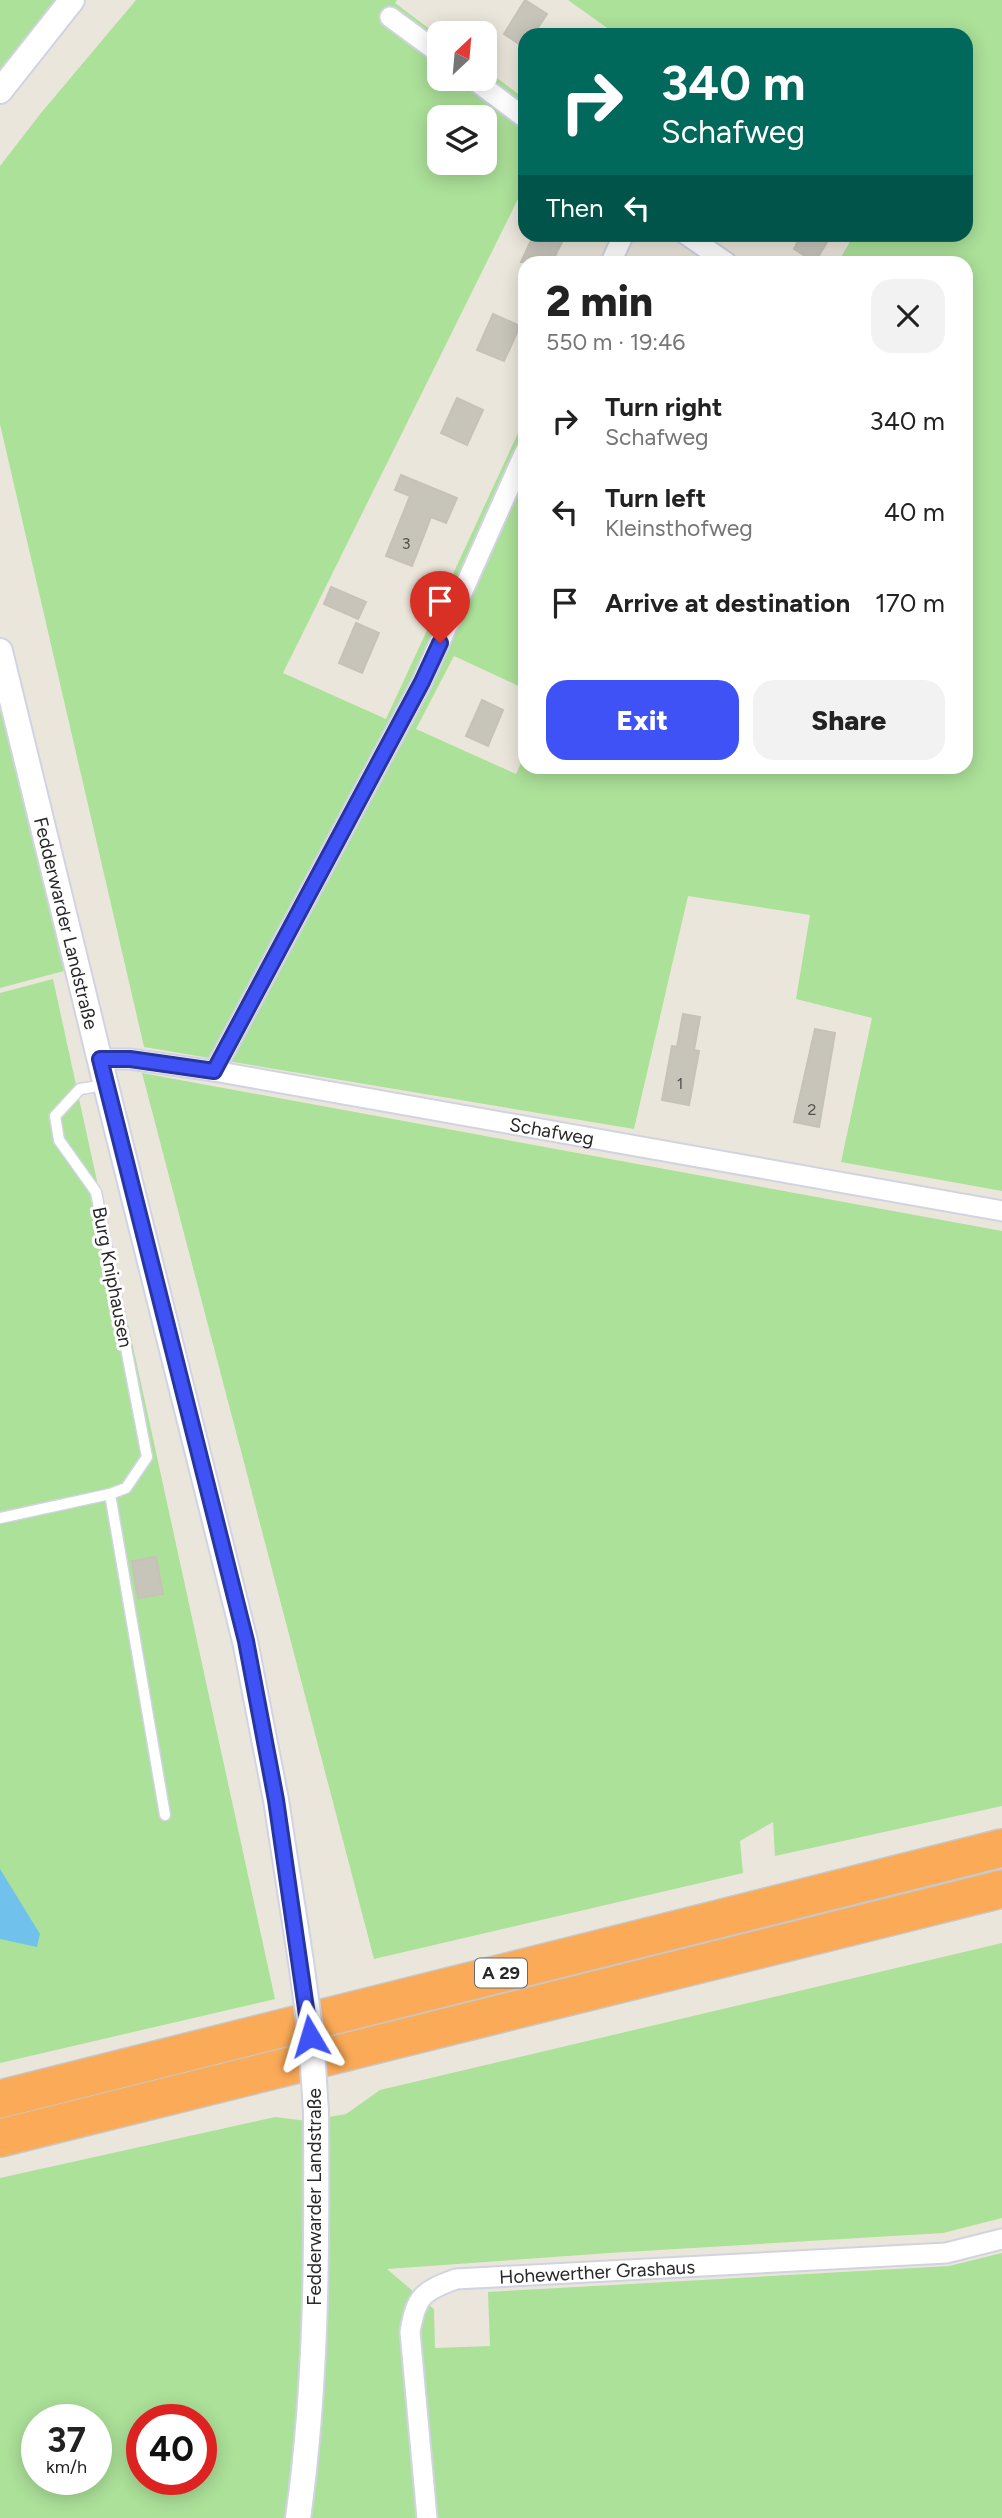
<!DOCTYPE html>
<html lang="en">
<head>
<meta charset="utf-8">
<style>
  body { margin:0; font-family:Figtree,sans-serif; background:#f2f2f2; color:#222; height:100vh; display:flex; flex-direction:column; font-size:26px; white-space:nowrap }
  * { box-sizing:border-box; margin:0 }
  p { font-size:23px; color:#767676 }
  .icon { flex:none; width:38px; height:38px; fill:none; stroke:currentColor; stroke-width:2; stroke-linecap:round; stroke-linejoin:round }
  .map { position:relative; flex:1; overflow:hidden }
  .side { position:absolute; left:518px; top:256px; width:455px; height:518px; display:flex; flex-direction:column; background:#fff; border-radius:21px; box-shadow:0 4px 18px #0003 }
  .side>* { flex:none }
  .guide { position:absolute; left:518px; top:28px; width:455px; height:214px; border-radius:21px; box-shadow:0 4px 18px #0003; background:#00695c; color:#fff; overflow:hidden }
  .needle { width:46px; rotate:26deg }
  .buttons { position:absolute; left:427px; top:21px; display:grid; gap:14px }
  .buttons a { display:grid; place-items:center; width:70px; height:70px; border-radius:14px; background:#fff; box-shadow:0 4px 18px #0003; font-size:35px }
  .speed { position:absolute; left:21px; top:2404px; display:flex; gap:14px; font-size:35px; font-weight:700; text-align:center }
  .speed>* { display:grid; place-content:center; width:91px; height:91px; border-radius:50%; background:#fff; box-shadow:0 4px 18px #0003; line-height:1 }
  .speed small { font-size:18px; font-weight:400 }
  .speed .limit { border:10px solid #d22; background:#fff; color:#111 }
  .pin { position:absolute; display:grid; place-items:center; width:60px; height:60px; color:#fff; margin:-72px -30px; border-radius:50% 50% 50% 0; rotate:-45deg; box-shadow:0 0 7px #0007 }
  .pin .icon { rotate:45deg }
  .me { position:absolute; width:77px; margin:-38px; rotate:353deg; stroke-linejoin:round; filter:drop-shadow(0 0 5px #0008) }
  .turn { display:flex; align-items:center; gap:24px; height:147px; padding:0 28px; font-size:32px }
  .turn .icon { width:91px; height:91px; stroke-width:2.5 }
  .turn b { display:block; font-size:49px; line-height:60px }
  .then { display:flex; align-items:center; height:66px; padding:0 28px; background:#0003; gap:14px; font-size:26px }
  .round { display:grid; place-items:center; flex:none; width:74px; height:74px; border-radius:21px; background:#f2f2f2 }
  .head { display:flex; align-items:center; justify-content:space-between; height:119px; padding:0 28px }
  h1 { font-size:42px; font-weight:800; line-height:52px }
  .primary-button { display:flex; gap:14px; margin-top:auto; padding:14px 28px }
  .primary-button a { flex:1; height:80px; border-radius:21px; background:#3e52f6; color:#fff; font-size:28px; font-weight:800; line-height:80px; text-align:center }
  .primary-button a+a { background:#f2f2f2; color:#222 }
  ul { padding:0; list-style:none }
  li { display:flex; align-items:center; gap:21px; height:91px; padding:0 28px }
  li div { flex:1 }
  li b { display:block; font-size:26px }
  li em { font-style:normal }
  .map>svg:first-child { display:block }
</style>
</head>
<body>
<div class="map">
<svg width="1002" height="2518" viewBox="0 0 1002 2518">
  <rect width="100%" height="100%" fill="#ebe6db"/>
  <!-- green -->
  <g fill="#ace199" fill-rule="evenodd">
    <polygon points="0,0 56,0 0,71"/>
    <path d="M136 0H397L395 3 439 36V79H485V69L525 99V185L283 673 386 719 525 418V689L454 656 416 729 516 774 525 754V766H966V262H838L854 235 966 234V35H617L568 0H1002V1191L841 1162 872 1018 796 999 810 915 688 896 634 1129 144 1047 0 424V166L41 113ZM439 117H485V163H439Z"/>
    <polygon points="0,698 64,971 0,988"/>
    <polygon points="53,979 275,1999 0,2063 0,993"/>
    <polygon points="142,1073 1002,1231 1002,1806 775,1856 773,1822 740,1841 743,1873 374,1959"/>
    <path d="M1002 1943V2218L943 2233 609 2253 387 2269 434 2309 435 2348 490 2346 488 2292 949 2266 1002 2253V2518H0V2178L275 2117 307 2121 346 2114 380 2090ZM37 2420H96V2480H37ZM142 2420H201V2480H142Z"/>
  </g>
  <!-- water -->
  <polygon fill="#70c2ec" points="0,1869 40,1934 37,1947 0,1939"/>
  <!-- building -->
  <g fill="#c7c4ba" stroke="#c7c2b5" stroke-width="2">
    <polygon points="525,0 547,14 533,35 525,35 525,48 504,34"/>
    <polygon points="534,234 566,234 552,262 521,262"/>
    <polygon points="802,234 832,234 815,262 794,249"/>
    <polygon points="493,314 520,326 504,361 477,350"/>
    <polygon points="457,398 483,410 467,445 441,433"/>
    <polygon points="401,475 457,498 446,523 431,517 412,566 386,556 410,496 395,490"/>
    <polygon points="331,587 366,602 358,619 324,604"/>
    <polygon points="356,623 379,633 362,673 339,663"/>
    <polygon points="482,700 503,710 488,746 466,736"/>
    <polygon points="683,1014 700,1017 694,1050 699,1051 689,1105 662,1100 672,1046 677,1047"/>
    <polygon points="815,1029 835,1033 819,1127 794,1122"/>
    <polygon points="156,1557 163,1594 138,1598 132,1561"/>
  </g>
  <g fill="none" stroke-linecap="round" stroke-linejoin="round">
    <defs>
      <g id="service">
        <polyline points="110,1494 165,1815"/>
        <polyline points="0,1518 110,1494 126,1488 147,1457 96,1192 59,1140 55,1116 80,1089 105,1085"/>
      </g>
      <g id="minor">
        <polyline points="390,17 439,53"/>
        <polyline points="473,79 525,118"/>
        <polyline points="685,234 726,262"/>
        <polyline points="611,262 624,234"/>
        <path id="s1" d="M100 1059H130L214 1071 1002 1211"/>
        <polyline points="214,1071 422,682 525,452"/>
        <path id="s2" d="M427 2518 410 2332C416 2296 423 2291 456 2279L946 2253 1002 2239"/>
      </g>
      <g id="tertiary">
        <polyline points="0,91 72,0"/>
        <path id="s3" d="M0 651 110 1102 245 1641 276 1800 301 1962"/>
        <path d="M298 2518C317 2384 317 2247 316 2112"/>
      </g>
      <g id="motorway">
        <polyline points="0,2099 1002,1848"/>
        <polyline points="0,2138 1002,1889"/>
      </g>
    </defs>
    <!-- service casing -->
    <use href="#service" stroke="#d1d3e2" stroke-width="13"/>
    <!-- minor casing -->
    <use href="#minor" stroke="#d1d3e2" stroke-width="23"/>
    <!-- tertiary casing -->
    <use href="#tertiary" stroke="#d1d3e2" stroke-width="28"/>
    <!-- motorway casing -->
    <use href="#motorway" stroke="#c7c7c7" stroke-width="40"/>
    <!-- service -->
    <use href="#service" stroke="#fff" stroke-width="10"/>
    <!-- minor -->
    <use href="#minor" stroke="#fff" stroke-width="19"/>
    <!-- tertiary -->
    <use href="#tertiary" stroke="#fff" stroke-width="24"/>
    <!-- motorway -->
    <use href="#motorway" stroke="#fbaa57" stroke-width="37"/>
    <defs>
      <polyline id="tertiary-bridge" points="301,1962 311,2036 316,2112"/>
    </defs>
    <!-- tertiary-bridge casing -->
    <use href="#tertiary-bridge" stroke="#d1d3e2" stroke-width="28" stroke-linecap="butt"/>
    <!-- tertiary-bridge -->
    <use href="#tertiary-bridge" stroke="#fff" stroke-width="24"/>
  </g>
  <g fill="none" stroke-linecap="round" stroke-linejoin="round">
    <defs>
      <polyline id="route" points="310,2036 276,1800 246,1641 100,1059 130,1059 214,1071 422,682 440,643"/>
    </defs>
    <!-- route casing -->
    <use href="#route" stroke="#2835a0" stroke-width="18"/>
    <!-- route -->
    <use href="#route" stroke="#3e52f6" stroke-width="12"/>
  </g>
  <g text-anchor="middle" stroke-width="6" stroke-linejoin="round" paint-order="stroke">
    <!-- number labels -->
    <g font-size="16" fill="#50504d">
      <text x="406" y="549">3</text>
      <text x="680" y="1089">1</text>
      <text x="812" y="1115">2</text>
    </g>
    <!-- shield labels -->
    <rect fill="#fff" stroke="#696969" stroke-width="2" x="475" y="1958.5" width="52" height="29" rx="5"/>
    <g font-size="18" font-weight="bold" fill="#292929">
      <text x="501" y="1979">A 29</text>
    </g>
    <!-- street labels -->
    <g font-size="19" fill="#292929" stroke="#fff">
      <text dy="7" stroke="none"><textPath href="#s3" startOffset="280">Fedderwarder Landstraße</textPath></text>
      <text dy="7" stroke="none"><textPath href="#s1" startOffset="458">Schafweg</textPath></text>
      <text transform="translate(113 1277) rotate(79)" y="7">Burg Kniphausen</text>
      <text transform="translate(314 2197) rotate(-90)" y="7">Fedderwarder Landstraße</text>
      <text dy="7" stroke="none"><textPath href="#s2" startOffset="404">Hohewerther Grashaus</textPath></text>
    </g>
  </g>
</svg>
<div class="buttons">
<a><svg class="needle" viewBox="-14 -14 28 28"><path d="M0-13l5 13h-10z" fill="#e53935"/><path d="M0 13l5-13h-10z" fill="#767676"/></svg></a>
<a><svg class="icon" aria-label="layers" viewBox="0 0 24 24"><path d="M12 4l9 5-9 5-9-5zM3 14l9 5 9-5"/></svg></a>
</div>
<div class="speed"><div>37<small>km/h</small></div><div class="limit">40</div></div>
<div class="pin" style="left:440px;top:643px;background:#d93025"><svg class="icon" aria-label="arrive" viewBox="0 0 24 24"><path d="M6 21V4h12l-3 4 3 4H6"/></svg></div>
<svg class="me" style="left:310px;top:2036px" viewBox="-20 -20 40 40"><path d="M0-17L14 15 0 8-14 15z" fill="#3e52f6" stroke="#fff" stroke-width="4"/></svg>
<div class="guide">
<div class="turn"><svg class="icon" aria-label="right" viewBox="0 0 24 24"><path d="M7 20v-9h11M14 6l5 5-5 5"/></svg><div><b>340 m</b>Schafweg</div></div>
<div class="then">Then<svg class="icon" aria-label="left" viewBox="0 0 24 24"><path d="M17 20v-9H6M10 6l-5 5 5 5"/></svg></div>
</div>
<section class="side">
<div class="head"><div><h1>2 min</h1><p>550 m · 19:46</p></div><a class="round"><svg class="icon" aria-label="close" viewBox="0 0 24 24"><path d="M6 6l12 12M18 6L6 18"/></svg></a></div>
<ul>
<li><svg class="icon" aria-label="right" viewBox="0 0 24 24"><path d="M7 20v-9h11M14 6l5 5-5 5"/></svg><div><b>Turn right</b><p>Schafweg</p></div><em>340 m</em></li>
<li><svg class="icon" aria-label="left" viewBox="0 0 24 24"><path d="M17 20v-9H6M10 6l-5 5 5 5"/></svg><div><b>Turn left</b><p>Kleinsthofweg</p></div><em>40 m</em></li>
<li><svg class="icon" aria-label="arrive" viewBox="0 0 24 24"><path d="M6 21V4h12l-3 4 3 4H6"/></svg><div><b>Arrive at destination</b></div><em>170 m</em></li>
</ul>
<div class="primary-button"><a>Exit</a><a>Share</a></div>
</section>
</div>
</body>
</html>
